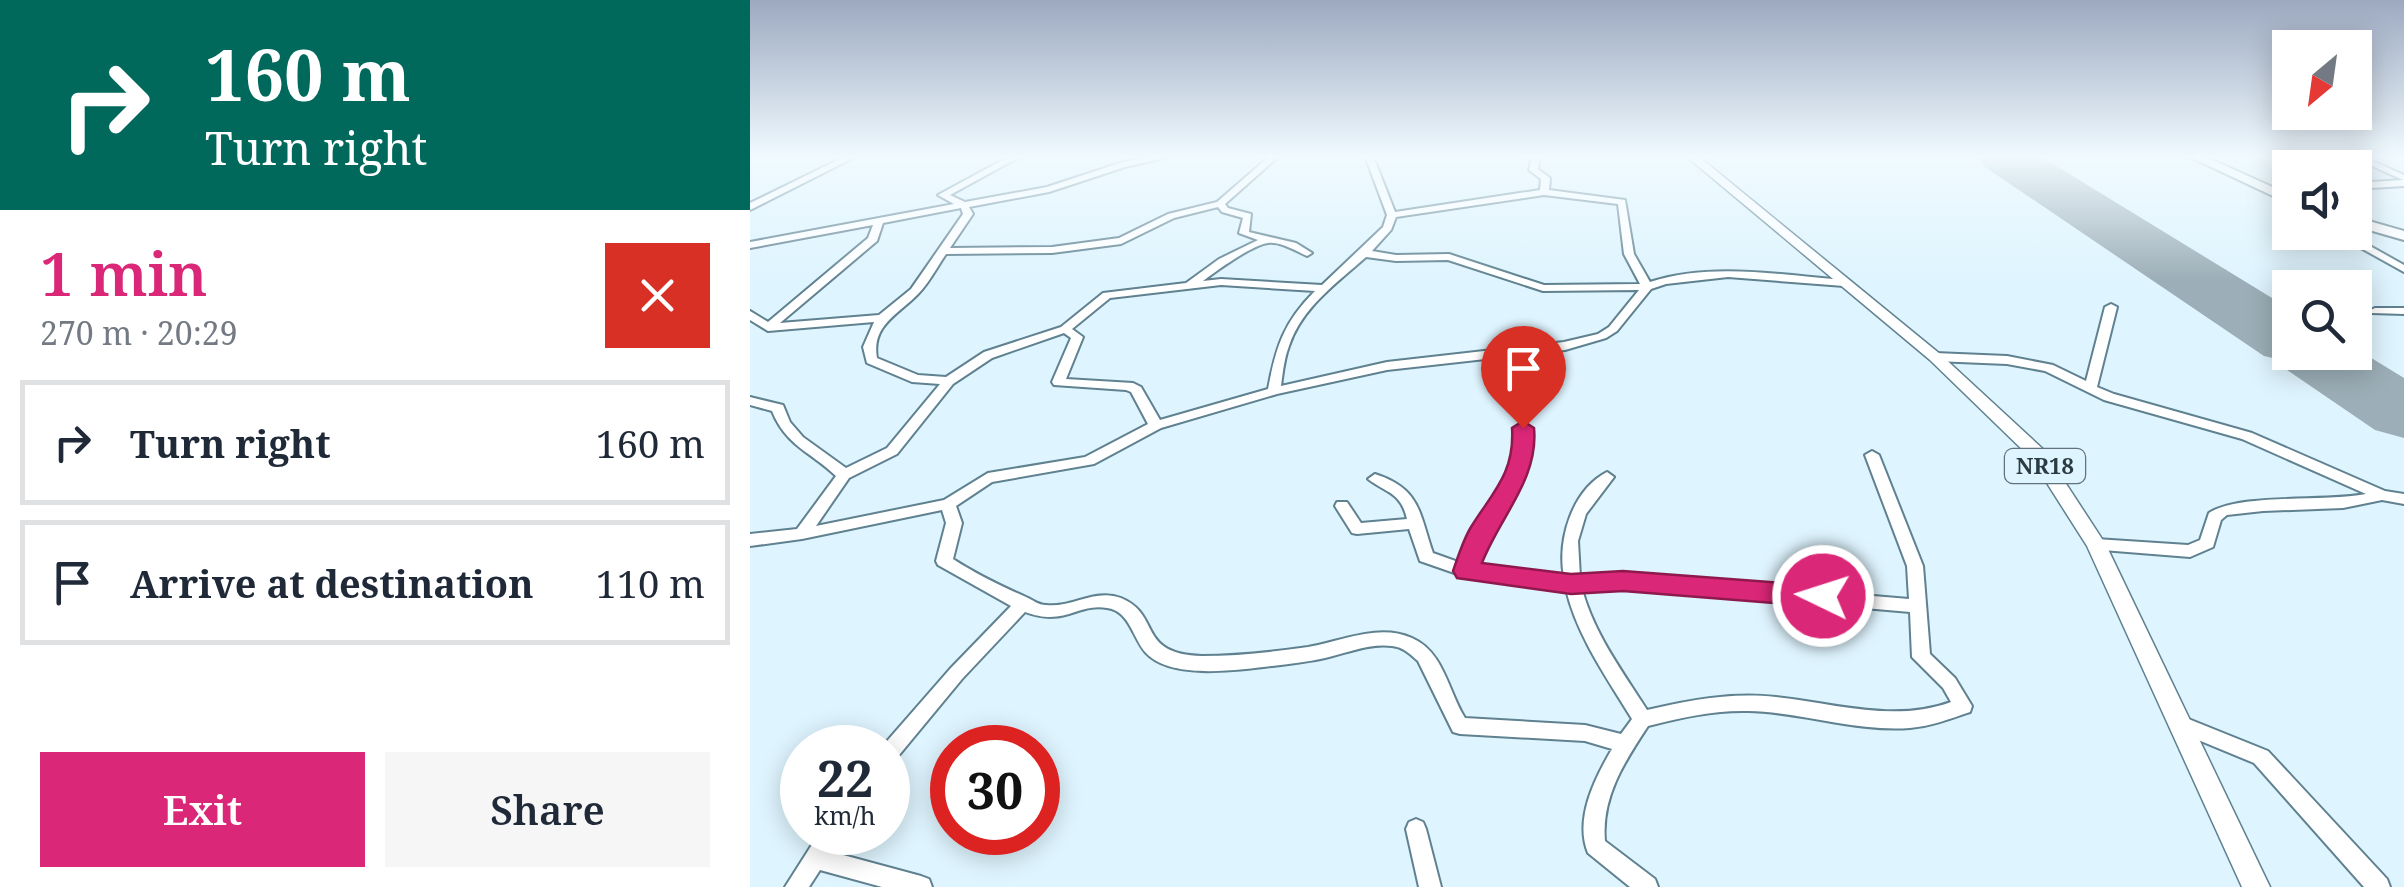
<!DOCTYPE html>
<html lang="en">
<head>
<meta charset="utf-8">
<style>
  body { margin:0; font-family:"Noto Serif",serif; background:#f6f6f7; color:#1f2937; height:100vh; display:flex; flex-direction:column; font-size:38px; white-space:nowrap }
  * { box-sizing:border-box; margin:0 }
  p { font-size:32px; color:#747a83 }
  .icon { flex:none; width:55px; height:55px; fill:none; stroke:currentColor; stroke-width:2; stroke-linecap:round; stroke-linejoin:round }
  .map { position:relative; flex:1; overflow:hidden }
  .details { display:flex; flex-direction:column; background:#fff; width:750px }
  .details>* { flex:none }
  .top-card { background:#00695c; color:#fff; overflow:hidden }
  .needle { width:65px; rotate:209deg }
  .tools { position:absolute; left:1522px; top:30px; display:grid; gap:20px }
  .tools a { display:grid; place-items:center; width:100px; height:100px; border-radius:0px; background:#fff; box-shadow:0 5px 25px #0003; font-size:50px }
  .speed { position:absolute; left:30px; top:725px; display:flex; gap:20px; font-size:50px; font-weight:700; text-align:center }
  .speed>* { display:grid; place-content:center; width:130px; height:130px; border-radius:50%; background:#fff; box-shadow:0 5px 25px #0003; line-height:1 }
  .speed small { font-size:25px; font-weight:400 }
  .speed .limit { border:15px solid #d22; background:#fff; color:#111 }
  .pin { position:absolute; display:grid; place-items:center; width:85px; height:85px; color:#fff; margin:-102px -42px; border-radius:50% 50% 50% 0; rotate:-45deg; box-shadow:0 0 10px #0007 }
  .pin .icon { rotate:45deg }
  .me { position:absolute; width:110px; margin:-55px; rotate:274deg; stroke-linejoin:round; filter:drop-shadow(0 0 8px #0008) }
  .turn { display:flex; align-items:center; gap:35px; height:210px; padding:0 40px; font-size:45px }
  .turn .icon { width:130px; height:130px; stroke-width:2.5 }
  .turn b { display:block; font-size:70px; line-height:85px }
  .round { display:grid; place-items:center; flex:none; width:105px; height:105px; border-radius:0px; background:#f6f6f7 }
  .summary { display:flex; align-items:center; justify-content:space-between; height:170px; padding:0 40px }
  h1 { font-size:60px; font-weight:600; line-height:75px; color:#db2777 }
  .primary-button { display:flex; gap:20px; margin-top:auto; padding:20px 40px }
  .primary-button a { flex:1; height:115px; border-radius:0px; background:#db2777; color:#fff; font-size:40px; font-weight:600; line-height:115px; text-align:center }
  .primary-button a+a { background:#f6f6f7; color:#1f2937 }
  ul { padding:0; list-style:none }
  li { display:flex; align-items:center; gap:30px; height:125px; margin:0 20px 15px; padding:0 20px; border:5px solid #e0e1e3; border-radius:0px }
  li div { flex:1 }
  li b { display:block; font-size:38px }
  li em { font-style:normal }
  main { display:flex; flex:1; min-height:0 }
  .map>svg:first-child { display:block }
</style>
</head>
<body>
<main>
<section class="details">
<div class="top-card">
<div class="turn"><svg class="icon" aria-label="right" viewBox="0 0 24 24"><path d="M7 20v-9h11M14 6l5 5-5 5"/></svg><div><b>160 m</b>Turn right</div></div>
</div>
<div class="summary"><div><h1>1 min</h1><p>270 m · 20:29</p></div><a class="round" style="background:#d93025;color:#fff"><svg class="icon" aria-label="close" viewBox="0 0 24 24"><path d="M6 6l12 12M18 6L6 18"/></svg></a></div>
<ul>
<li><svg class="icon" aria-label="right" viewBox="0 0 24 24"><path d="M7 20v-9h11M14 6l5 5-5 5"/></svg><div><b>Turn right</b></div><em>160 m</em></li>
<li><svg class="icon" aria-label="arrive" viewBox="0 0 24 24"><path d="M6 21V4h12l-3 4 3 4H6"/></svg><div><b>Arrive at destination</b></div><em>110 m</em></li>
</ul>
<div class="primary-button"><a>Exit</a><a>Share</a></div>
</section>
<div class="map">
<svg width="1654" height="887" viewBox="0 0 1654 887">
  <rect width="100%" height="100%" fill="#def4fe"/>
  <g fill="none" stroke-linecap="round" stroke-linejoin="round">
    <!-- runway -->
    <polygon fill="#9caeb7" fill-rule="evenodd" points="1227,156 1290,156 1540,309 1540,352 1605,352 1605,348 1654,378 1654,438 1625,430 1534,368 1527,359 1514,356 1235,167"/>
    <defs>
      <g id="minor">
        <polygon points="96,156 107,156 0,210 0,203"/>
        <path d="M260 156H271L200 195 215 202 297 187 373 162 405 156H423L375 167 299 192 219 207 223 214 200 248 302 247 369 238 418 214 467 202 520 156H529L475 204 478 208 501 214 499 232 546 243 562 253 557 256C546 251 530 241 518 243 502 245 466 271 453 281L471 279 572 285 633 227 637 215 615 156H623L645 212 790 190 791 179 779 170 781 161 777 156H786L789 161 788 169 800 178 799 190 875 200 884 254 900 282C961 262 1031 275 1094 280L1099 283 1094 286 978 277 916 284 901 289 867 331 856 338 815 350 637 370 527 394 411 428 344 464 242 482 206 506 212 523 203 559C226 574 251 586 276 597 283 600 288 605 296 605 322 608 345 588 371 598 412 615 386 654 452 656 487 656 523 652 558 647 592 641 629 623 662 638 694 652 698 691 715 718L835 725 871 734 882 719C857 678 827 636 816 589L716 577 670 561 659 529 607 534 602 533 585 506 587 502H597L611 523 657 519C651 492 636 493 618 479L625 474C671 489 669 513 683 553L711 563 724 530 743 507 762 464 768 448 766 427 773 423 780 427 782 448 776 464 757 509 739 532 726 566 814 577C807 540 822 490 857 472L864 477 836 514 828 541 830 577 873 575 1159 599 1157 566 1115 455 1122 451 1129 455 1173 566 1180 654 1205 678 1222 706 1220 712C1200 719 1181 726 1160 728 1105 732 1052 712 998 711 964 710 930 718 898 726 875 761 851 797 855 841L905 879 908 887H880L838 853C824 819 845 778 862 749L835 741 710 734 703 732 668 661C660 654 653 647 642 646 620 643 596 653 575 658 557 662 539 664 522 666 488 670 421 680 396 653 383 639 380 611 357 608 327 603 315 627 275 612L212 679 145 760 138 762V748H131L200 669 261 606 188 565 186 561 196 523 192 510 52 539 0 546V534L47 529 86 476C61 452 36 446 22 411L0 405V397L33 405 40 422 53 437 96 468 137 448 190 384 162 382 117 363 113 347 124 322 18 331 0 320V311L18 322 118 238 123 225 0 248V242L204 204 188 195ZM794 195 868 204 874 254 890 284 794 285 699 254 646 255 622 251 641 230 646 217ZM468 207 472 212 493 218 489 233 508 240 469 259 436 283 353 293 311 327 234 352 196 377 168 375 127 358C121 325 149 314 168 294 179 283 187 267 196 254L302 253 371 244 424 218ZM211 208 213 214 161 289 129 315 30 323 127 241 133 223ZM616 257 646 261 698 260 793 291 889 290 859 327 848 334 814 342 637 362 531 386C533 372 534 359 539 346 552 307 587 283 616 257ZM471 285 565 291C534 322 526 346 518 389L410 420 391 387 383 383 316 379 333 337 322 329 360 298ZM314 333 321 338 302 382 304 385 376 390 381 392 398 424 335 457 238 473 194 500 66 526 99 478 147 454 203 384 242 358ZM873 587 1160 612 1162 657 1193 688 1201 702C1144 723 1084 703 1026 697 982 692 939 700 897 710 873 672 844 634 832 589Z"/>
        <polygon points="1600,156 1611,156 1654,175 1654,186 1605,189 1605,183 1653,180"/>
        <polygon points="1582,232 1595,232 1654,265 1654,272"/>
        <path d="M1361 304 1367 307 1347 387 1364 394 1502 433 1635 491 1654 494V504L1632 500 1593 508 1513 511 1477 515 1471 520 1463 547 1440 557 1340 549 1338 545 1340 541 1346 539 1438 545 1450 540 1459 513C1490 493 1575 502 1616 494L1492 439 1354 400 1295 371 1257 364 1185 361 1179 357 1185 353 1257 356 1303 365 1336 381 1355 307Z"/>
        <polygon points="1625,308 1654,308 1654,314 1621,313 1619,311"/>
        <polygon points="1431,716 1518,751 1637,879 1640,887 1614,887 1504,763 1424,730 1422,724 1424,718"/>
        <polygon points="666,819 673,822 676,829 691,887 669,887 656,829 659,822"/>
        <polygon points="70,832 93,832 82,852 171,876 179,879 182,887 132,887 70,870 59,887 35,887"/>
      </g>
      <polygon id="major" points="936,156 948,156 1190,354 1294,450 1356,545 1520,887 1492,887 1337,546 1281,458 1180,360"/>
      <g id="highway">
        <polygon points="1438,156 1454,156 1540,195 1540,204"/>
        <polygon points="1605,217 1654,231 1654,240 1605,226"/>
      </g>
    </defs>
    <!-- minor casing -->
    <use href="#minor" stroke="#5f8190" stroke-width="4"/>
    <!-- major casing -->
    <use href="#major" stroke="#5f8190" stroke-width="3"/>
    <!-- highway casing -->
    <use href="#highway" stroke="#5f8190" stroke-width="4"/>
    <!-- minor -->
    <use href="#minor" fill="#fff" fill-rule="evenodd"/>
    <!-- major -->
    <use href="#major" fill="#fff" fill-rule="evenodd"/>
    <!-- highway -->
    <use href="#highway" fill="#fff" fill-rule="evenodd"/>
  </g>
  <!-- sky -->
  <linearGradient id="sky" x2="0" y2="1"><stop stop-color="#9ca9c0"/><stop offset="0.56" stop-color="#f0faff"/><stop offset="1" stop-color="#f0faff" stop-opacity="0"/></linearGradient>
  <rect width="1654" height="280" fill="url(#sky)"/>
  <!-- route -->
  <path fill="#db2777" stroke="#8e194d" stroke-width="2.5" d="M773 421 784 428C789 479 749 518 732 563L821 574 873 571 1073 586 1082 589 1086 596 1082 604 1073 607 873 591 821 594 707 578 703 571C708 557 713 540 721 527 742 493 765 473 762 428Z"/>
  <g text-anchor="middle" stroke-width="8" stroke-linejoin="round" paint-order="stroke">
    <!-- shield labels -->
    <rect fill="#def4fe" stroke="#61727a" stroke-width="2.5" x="1255" y="449" width="80" height="34" rx="8"/>
    <g font-size="22" font-weight="bold" fill="#2c3b41">
      <text x="1295" y="474">NR18</text>
    </g>
  </g>
</svg>
<div class="tools">
<a><svg class="needle" viewBox="-14 -14 28 28"><path d="M0-13l5 13h-10z" fill="#e53935"/><path d="M0 13l5-13h-10z" fill="#747a83"/></svg></a>
<a><svg class="icon" aria-label="sound" viewBox="0 0 24 24"><path d="M4 9h4l5-4v14l-5-4H4zM17 9q2 3 0 6"/></svg></a>
<a><svg class="icon" aria-label="search" viewBox="0 0 24 24"><circle cx="10" cy="10" r="6"/><path d="M15 15l6 6"/></svg></a>
</div>
<div class="speed"><div>22<small>km/h</small></div><div class="limit">30</div></div>
<div class="pin" style="left:773px;top:428px;background:#d93025"><svg class="icon" aria-label="arrive" viewBox="0 0 24 24"><path d="M6 21V4h12l-3 4 3 4H6"/></svg></div>
<svg class="me" style="left:1073px;top:596px" viewBox="-20 -20 40 40"><circle r="17" fill="#db2777" stroke="#fff" stroke-width="3"/><path d="M0-11L8 9 0 5-8 9z" fill="#fff"/></svg>
</div>
</main>
</body>
</html>
